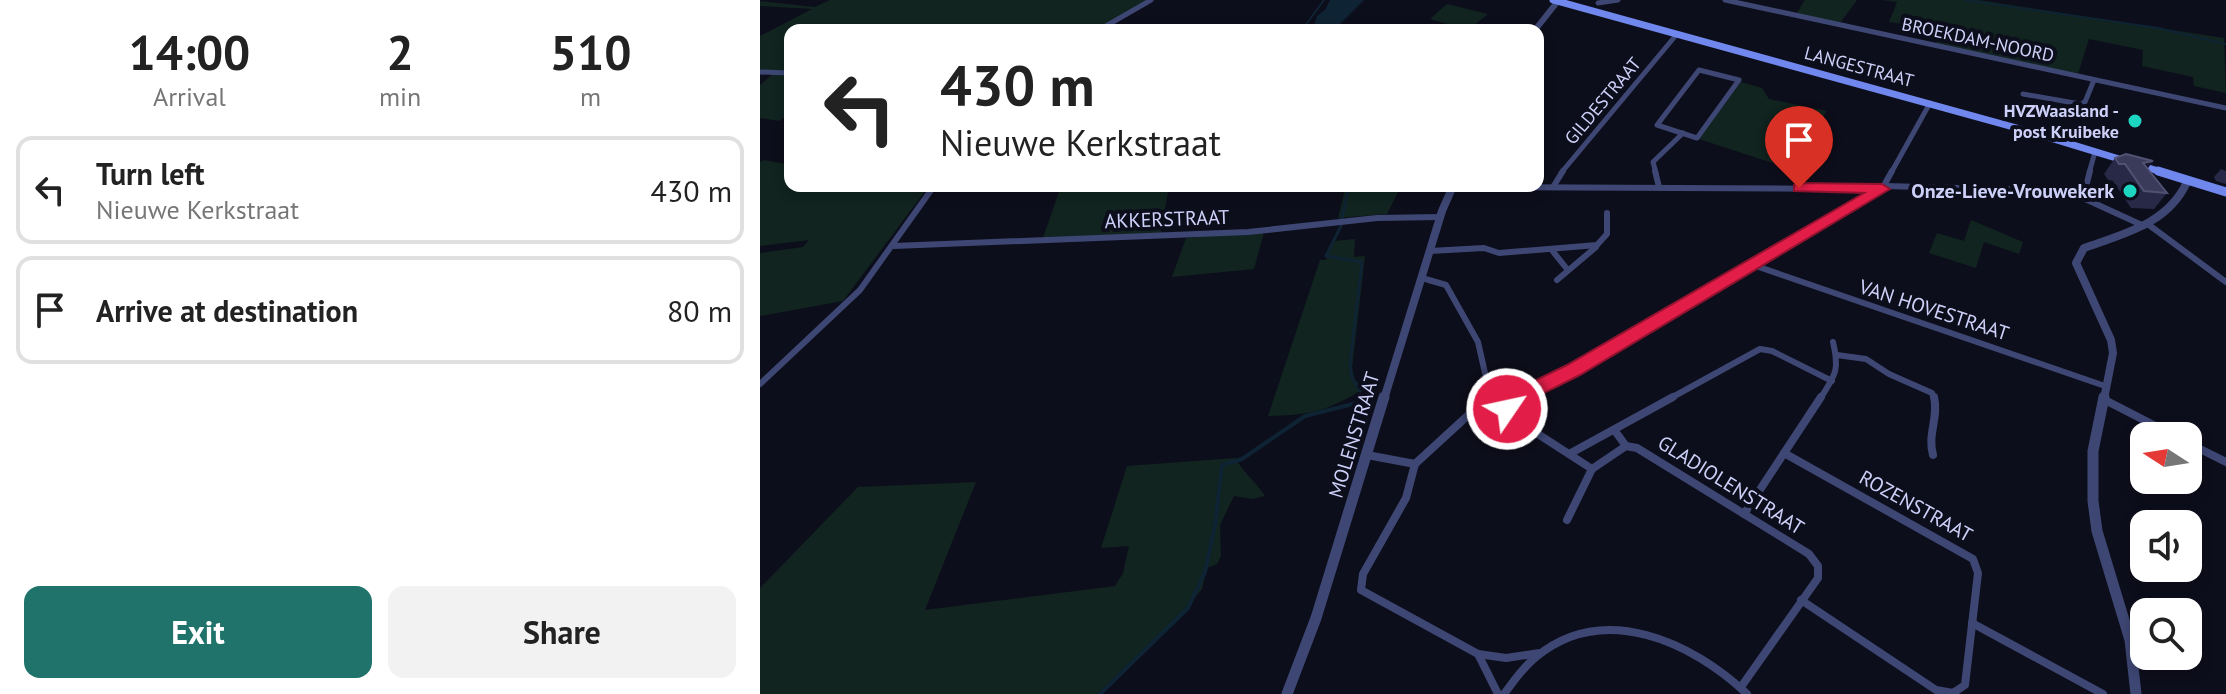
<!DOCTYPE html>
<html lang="en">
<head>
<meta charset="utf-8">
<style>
  body { margin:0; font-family:"PT Sans",sans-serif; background:#f2f2f2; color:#222; height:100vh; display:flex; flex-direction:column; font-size:30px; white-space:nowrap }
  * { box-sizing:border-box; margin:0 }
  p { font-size:26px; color:#767676 }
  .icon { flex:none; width:44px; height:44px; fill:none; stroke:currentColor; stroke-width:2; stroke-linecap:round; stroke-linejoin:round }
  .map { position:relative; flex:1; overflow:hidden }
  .side { display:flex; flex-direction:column; background:#fff; width:760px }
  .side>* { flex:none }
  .banner { position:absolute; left:24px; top:24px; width:760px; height:168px; border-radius:16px; box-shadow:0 4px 12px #0003; background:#fff; color:#222; overflow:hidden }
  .needle { width:52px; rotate:282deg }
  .tools { position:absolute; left:1370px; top:422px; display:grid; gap:16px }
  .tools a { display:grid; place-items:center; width:72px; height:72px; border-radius:16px; background:#fff; box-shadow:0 4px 12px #0003; font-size:40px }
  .pin { position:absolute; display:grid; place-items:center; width:68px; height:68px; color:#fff; margin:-82px -34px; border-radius:50% 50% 50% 0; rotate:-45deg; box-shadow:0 0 8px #0007 }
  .pin .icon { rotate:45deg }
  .me { position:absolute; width:88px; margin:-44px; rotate:56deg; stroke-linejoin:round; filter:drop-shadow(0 0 6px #0008) }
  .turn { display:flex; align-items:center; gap:28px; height:168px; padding:0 24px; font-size:36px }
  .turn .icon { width:104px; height:104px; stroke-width:2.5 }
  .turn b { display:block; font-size:56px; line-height:68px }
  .eta { display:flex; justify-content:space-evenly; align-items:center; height:136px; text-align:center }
  .eta b { font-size:48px; font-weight:700; line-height:56px }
  .primary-button { display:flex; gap:16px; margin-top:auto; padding:16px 24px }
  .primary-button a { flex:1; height:92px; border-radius:16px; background:#1f736a; color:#fff; font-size:32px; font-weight:700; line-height:92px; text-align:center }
  .primary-button a+a { background:#f2f2f2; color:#222 }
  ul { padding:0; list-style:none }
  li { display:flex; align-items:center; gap:24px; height:108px; margin:0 16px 12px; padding:0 8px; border:4px solid #e0e0e0; border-radius:16px }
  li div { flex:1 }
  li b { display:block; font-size:30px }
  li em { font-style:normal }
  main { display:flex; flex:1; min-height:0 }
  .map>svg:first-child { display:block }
</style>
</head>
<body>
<main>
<section class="side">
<div class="eta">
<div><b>14:00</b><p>Arrival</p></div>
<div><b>2</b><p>min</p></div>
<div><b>510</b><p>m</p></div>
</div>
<ul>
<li><svg class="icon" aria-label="left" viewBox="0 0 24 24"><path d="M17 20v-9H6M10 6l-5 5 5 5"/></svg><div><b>Turn left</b><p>Nieuwe Kerkstraat</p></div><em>430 m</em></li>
<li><svg class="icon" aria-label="arrive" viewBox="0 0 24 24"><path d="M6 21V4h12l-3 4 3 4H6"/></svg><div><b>Arrive at destination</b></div><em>80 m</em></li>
</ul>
<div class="primary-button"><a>Exit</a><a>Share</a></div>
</section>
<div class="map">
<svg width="1466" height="694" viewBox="0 0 1466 694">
  <rect width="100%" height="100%" fill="#0d0e1b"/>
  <!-- green -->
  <g fill="#11241f">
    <polygon points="70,0 388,0 336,30 30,30 30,71 0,71 0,36 52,9 0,6 0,1 55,7"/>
    <polygon points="1045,0 1097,0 1080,23 1036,14"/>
    <polygon points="1122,0 1219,0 1464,38 1466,93 1434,86 1433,77 1382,66 1383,50 1329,39 1318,74 1175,45 1181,31 1172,29 1173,22 1147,16 1142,24 1129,22 1137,2"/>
    <polygon points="687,4 728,14 708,30 670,19"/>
    <polygon points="13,74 30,75 30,113 19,121 0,118 0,85"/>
    <polygon points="981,82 1002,88 1009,99 1067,111 1028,168 939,139"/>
    <polygon points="4,160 30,165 30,186 169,186 83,301 0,316 0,253 43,247 49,240 0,246 0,162"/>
    <polygon points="301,186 409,186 401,233 283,238"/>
    <polygon points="586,186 641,186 627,214 578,218"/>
    <polygon points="1211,220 1263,242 1259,254 1224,242 1216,268 1169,253 1177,233 1204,241"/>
    <polygon points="504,232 494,269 412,277 426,238"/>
    <path d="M595 239 594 257 605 256 592 368 595 380 605 388C567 411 553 415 508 416L560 260H566L574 241Z"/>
    <path d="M475 458C484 473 496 482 505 496L492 499 474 496 460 525 461 556 457 564 447 568 442 589 418 619 337 694H0V588L98 487 216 482 165 610 355 586 363 573 369 546 341 548 367 466Z"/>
  </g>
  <!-- water -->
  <polygon fill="#0e2333" points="570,0 604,0 574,30 553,30 557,16 565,10"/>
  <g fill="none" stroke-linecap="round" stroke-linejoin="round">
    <!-- stream-far2 -->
    <g stroke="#0e2333" stroke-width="2">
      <polyline points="1205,0 1398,28 1466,44"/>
      <polyline points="542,30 564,0"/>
    </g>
    <!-- stream-far1 -->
    <g stroke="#0e2333" stroke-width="3">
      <polyline points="582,218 589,186"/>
      <polyline points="582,224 566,256 602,262 590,363 592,378 605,399"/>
    </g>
    <!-- stream -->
    <polyline stroke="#0e2333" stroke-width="4" points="340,694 428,608 445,572 455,525 462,465 482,459 545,416 605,401 604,397"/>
    <!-- minor-far2 -->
    <g stroke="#3e4774" stroke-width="5">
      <polyline points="965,0 1466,108"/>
      <polyline points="838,3 858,0"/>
      <polyline points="339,30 391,0"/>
      <polygon points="939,70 979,80 937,138 897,125"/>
      <polyline points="0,72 30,73"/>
      <polyline points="1263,94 1320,104 1325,102 1334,80"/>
      <polyline points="801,173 917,34"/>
      <polyline points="896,173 893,162 923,133"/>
      <polyline points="1131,173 1170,103"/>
      <polyline points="1329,173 1335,152"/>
    </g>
    <!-- minor-far1 -->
    <g stroke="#3e4774" stroke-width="6">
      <polyline points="895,171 899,187"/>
      <polyline points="1125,186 1277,190 1323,198 1384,226"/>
      <polyline points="693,187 1122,189"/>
      <polyline points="793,187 803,171"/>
      <polyline points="1323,198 1330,171"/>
      <polyline points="1389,225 1466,282"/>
      <polyline points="134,246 488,232 617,218 681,217"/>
      <polyline points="791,249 807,269"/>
      <polyline points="670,251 724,248 739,253 837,245 847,234 847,213"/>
      <polyline points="993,265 1345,386"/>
      <polyline points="662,278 686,285 718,342 730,395 726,399"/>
      <polyline points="797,280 836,247"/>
      <polyline points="1077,355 1106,359 1129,374 1172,393 1174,399"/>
      <polyline points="0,384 100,290 174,186"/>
      <polyline points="759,399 814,370 1122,189 1132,171"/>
      <polyline points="909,399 1000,349 1012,351 1072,381"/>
      <path d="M1060 399C1075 375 1080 371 1073 342"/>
    </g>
    <!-- minor -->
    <g stroke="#3e4774" stroke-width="8">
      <polyline points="728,397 655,464 646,498 603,574 601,590 718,654 746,658 780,653"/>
      <polyline points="1343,399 1415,436"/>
      <polyline points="747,405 763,397"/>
      <polyline points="747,405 753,418 832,469"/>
      <polyline points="855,431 866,446 877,448 1049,554 1058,566 1058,578 981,687"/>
      <polyline points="1428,443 1466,462"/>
      <polyline points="811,453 913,397"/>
      <polyline points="1024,453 1213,559 1218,573 1205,685 1193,693 1176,690 1041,600"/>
      <polyline points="607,455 655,464"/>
      <path d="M1173 455C1167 435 1179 417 1174 397"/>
      <polyline points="832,469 866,446"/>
      <polyline points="984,514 1061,397"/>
      <polyline points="807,520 832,469"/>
      <polyline points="1212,623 1343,694"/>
      <polyline points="718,654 738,694"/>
      <path d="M744 694C754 681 763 667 776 657 844 601 932 642 987 694"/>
    </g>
    <!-- tertiary-far2 -->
    <polyline stroke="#3e4774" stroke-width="6" points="775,30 798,1"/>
    <!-- tertiary-far1 -->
    <g stroke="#3e4774" stroke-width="8">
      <polyline points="624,399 682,211 693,186"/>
      <path d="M1344 399 1353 353 1351 340 1316 263 1324 248C1363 234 1408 224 1427 182"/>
    </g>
    <!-- tertiary -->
    <g stroke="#3e4774" stroke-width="11">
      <polyline points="1344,397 1333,451 1333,501 1337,531 1370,640 1376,694"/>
      <polyline points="527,694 556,618 624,397"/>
    </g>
    <!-- secondary-far1 -->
    <polyline stroke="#7087ed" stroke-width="7" points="793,0 1264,130 1405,173"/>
    <!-- secondary -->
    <polyline stroke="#7087ed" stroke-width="9" points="1398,171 1466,192"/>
  </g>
  <!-- wall -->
  <g fill="#282946">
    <polygon points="1355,158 1388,169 1407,193 1394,209 1371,208 1353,181 1348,180 1344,174"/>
    <polygon points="1461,169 1466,171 1466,184 1456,181 1454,177"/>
  </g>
  <!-- shaded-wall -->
  <polygon fill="#16162d" points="1393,161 1382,177 1383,163"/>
  <!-- building -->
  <polygon fill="#3a3b5a" stroke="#515273" stroke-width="2" points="1366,154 1393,161 1383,163 1407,193 1384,191 1365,164 1359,164 1355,158"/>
  <!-- route -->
  <polygon fill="#e11d48" stroke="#92132f" stroke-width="2" points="1039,183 1122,184 1130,189 820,375 758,406 754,414 740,414 737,409 743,396 807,365 1104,193 1034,191 1034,185"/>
  <!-- markers -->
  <g fill="#1cd6c2" stroke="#0d0e1b" stroke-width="3">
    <circle cx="1375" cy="121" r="8"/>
    <circle cx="1370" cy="191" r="8"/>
  </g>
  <g text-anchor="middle" stroke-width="8" stroke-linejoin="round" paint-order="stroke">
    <!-- far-street labels -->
    <g font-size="18" fill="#cdd1f9" stroke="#0d0e1b">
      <text transform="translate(1218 40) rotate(12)" y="6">BROEKDAM-NOORD</text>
      <text transform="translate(1099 67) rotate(15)" y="6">LANGESTRAAT</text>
      <text transform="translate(843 101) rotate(-50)" y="6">GILDESTRAAT</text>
    </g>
    <!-- far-poi labels -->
    <g font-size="18" font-weight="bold" fill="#cdd1f9" stroke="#0d0e1b" text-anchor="end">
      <text x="1359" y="117">HVZWaasland -<tspan x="1359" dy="21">post Kruibeke</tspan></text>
    </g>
    <!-- poi labels -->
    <g font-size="20" font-weight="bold" fill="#cdd1f9" stroke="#0d0e1b" text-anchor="end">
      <text x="1354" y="198">Onze-Lieve-Vrouwekerk</text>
    </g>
    <!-- street labels -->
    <g font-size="20" fill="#cdd1f9" stroke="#0d0e1b">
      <text transform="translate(407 219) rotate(-2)" y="7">AKKERSTRAAT</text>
      <text transform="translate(1174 310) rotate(18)" y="7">VAN HOVESTRAAT</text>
      <text transform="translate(594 435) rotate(-73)" y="7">MOLENSTRAAT</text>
      <text transform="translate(971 485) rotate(32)" y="7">GLADIOLENSTRAAT</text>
      <text transform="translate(1156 506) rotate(29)" y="7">ROZENSTRAAT</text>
    </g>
  </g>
</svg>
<div class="tools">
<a><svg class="needle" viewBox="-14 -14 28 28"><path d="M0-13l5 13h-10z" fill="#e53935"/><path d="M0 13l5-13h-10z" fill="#767676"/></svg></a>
<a><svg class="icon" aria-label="sound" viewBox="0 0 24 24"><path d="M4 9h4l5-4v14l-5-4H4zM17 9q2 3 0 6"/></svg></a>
<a><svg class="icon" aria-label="search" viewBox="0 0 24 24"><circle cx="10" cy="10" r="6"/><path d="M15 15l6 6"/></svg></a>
</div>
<div class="pin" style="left:1039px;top:188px;background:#d93025"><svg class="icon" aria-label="arrive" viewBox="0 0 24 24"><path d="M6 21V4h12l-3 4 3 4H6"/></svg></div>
<svg class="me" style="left:747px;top:409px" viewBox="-20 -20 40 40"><circle r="17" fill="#e11d48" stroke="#fff" stroke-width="3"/><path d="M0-11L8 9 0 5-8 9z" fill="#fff"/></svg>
<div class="banner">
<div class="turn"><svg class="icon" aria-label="left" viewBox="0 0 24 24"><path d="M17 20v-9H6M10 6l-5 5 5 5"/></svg><div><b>430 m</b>Nieuwe Kerkstraat</div></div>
</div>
</div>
</main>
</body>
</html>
